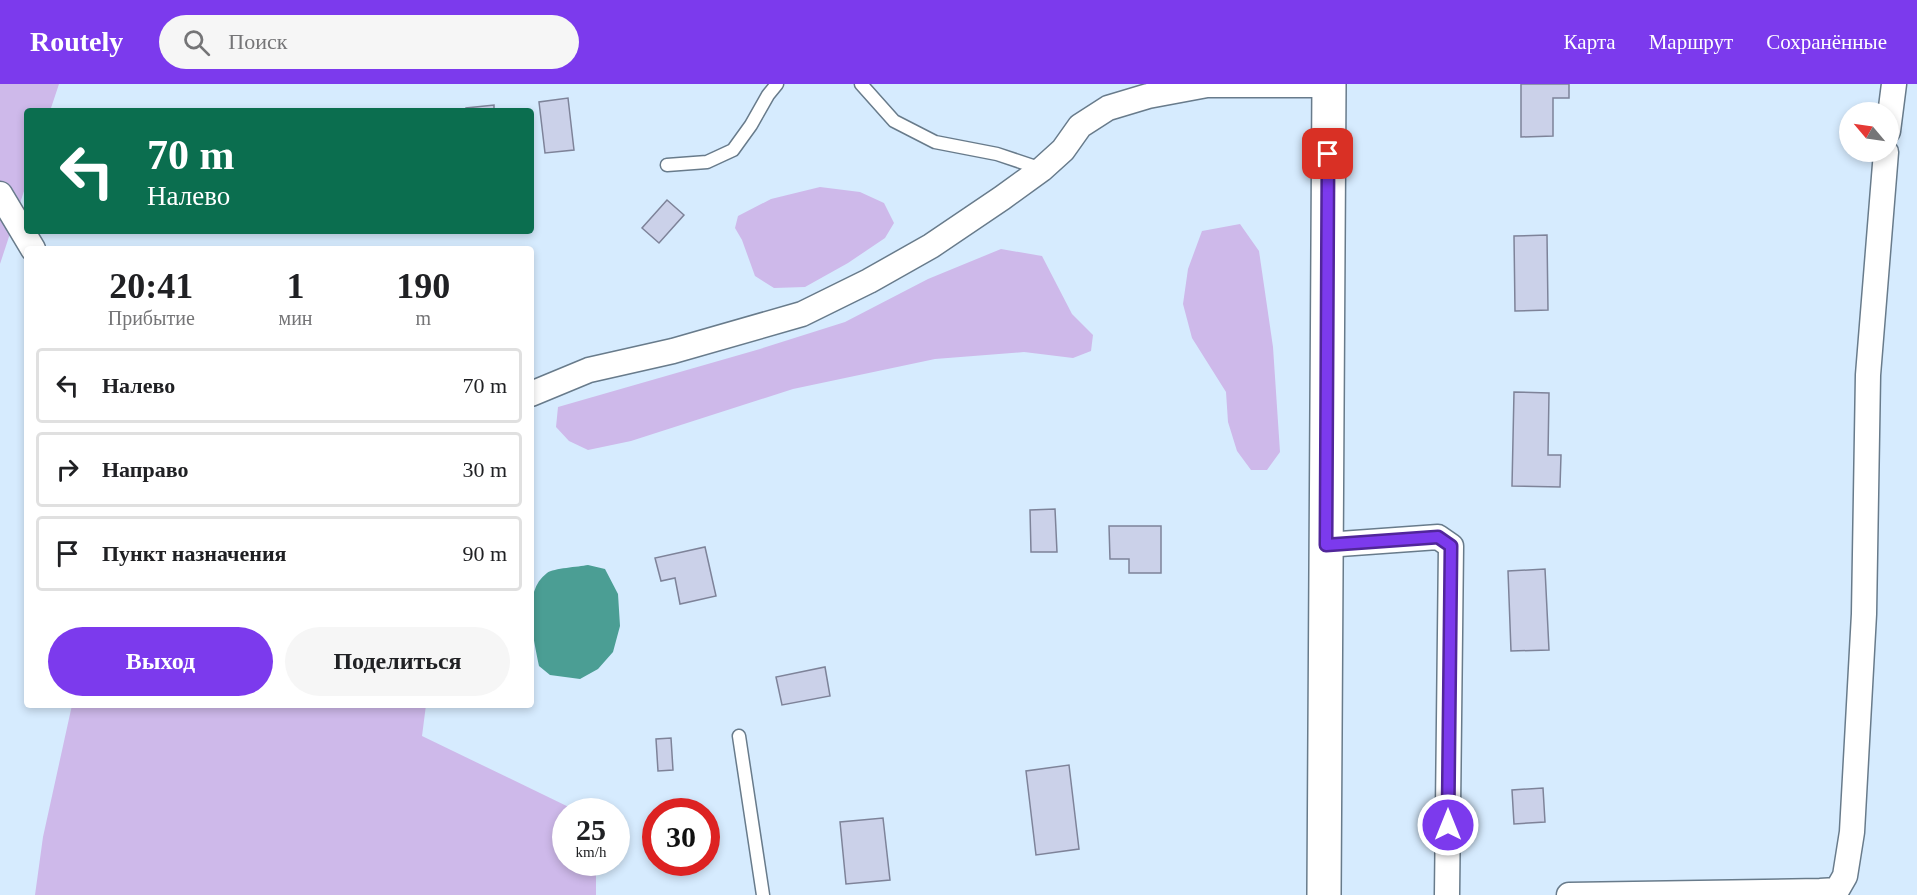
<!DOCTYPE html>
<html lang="ru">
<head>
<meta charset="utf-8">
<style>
  body { margin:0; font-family:Georgia,serif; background:#f6f6f6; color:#202124; height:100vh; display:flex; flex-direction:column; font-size:22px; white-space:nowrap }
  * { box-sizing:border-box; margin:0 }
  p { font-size:20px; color:#757577 }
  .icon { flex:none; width:33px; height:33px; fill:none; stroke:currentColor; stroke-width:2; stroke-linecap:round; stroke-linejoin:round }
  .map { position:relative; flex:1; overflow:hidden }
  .side { position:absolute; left:24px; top:162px; width:510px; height:462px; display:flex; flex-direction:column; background:#fff; border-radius:6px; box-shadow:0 3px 9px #0003 }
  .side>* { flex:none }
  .guide { position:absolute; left:24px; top:24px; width:510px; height:126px; border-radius:6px; box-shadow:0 3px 9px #0003; background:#0b6e4f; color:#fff; overflow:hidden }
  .needle { width:39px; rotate:299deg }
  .controls { position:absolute; left:1839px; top:18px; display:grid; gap:12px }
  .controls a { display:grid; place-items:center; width:60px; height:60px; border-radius:50%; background:#fff; box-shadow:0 3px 9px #0003; font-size:30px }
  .speed { position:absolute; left:552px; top:714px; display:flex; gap:12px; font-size:30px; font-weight:700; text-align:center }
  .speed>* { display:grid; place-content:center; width:78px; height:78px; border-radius:50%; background:#fff; box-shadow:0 3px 9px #0003; line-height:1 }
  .speed small { font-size:15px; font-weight:400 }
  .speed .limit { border:9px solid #d22; background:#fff; color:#111 }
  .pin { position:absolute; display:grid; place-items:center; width:51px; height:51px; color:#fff; margin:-26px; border-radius:12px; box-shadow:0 3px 9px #0006 }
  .me { position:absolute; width:66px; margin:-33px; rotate:0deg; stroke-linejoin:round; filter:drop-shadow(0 0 4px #0008) }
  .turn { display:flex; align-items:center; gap:21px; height:126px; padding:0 24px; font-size:27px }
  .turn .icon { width:78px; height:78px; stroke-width:2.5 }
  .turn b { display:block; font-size:42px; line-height:51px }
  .eta { display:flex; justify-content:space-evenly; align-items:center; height:102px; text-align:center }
  .eta b { font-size:36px; font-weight:700; line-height:42px }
  .action { display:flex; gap:12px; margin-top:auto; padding:12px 24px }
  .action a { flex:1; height:69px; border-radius:36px; background:#7c3aed; color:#fff; font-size:24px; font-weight:700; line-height:69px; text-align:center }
  .action a+a { background:#f6f6f6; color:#202124 }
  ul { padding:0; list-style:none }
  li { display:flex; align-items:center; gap:18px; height:75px; margin:0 12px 9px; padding:0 12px; border:3px solid #e0e0e0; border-radius:6px }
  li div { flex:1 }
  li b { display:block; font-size:22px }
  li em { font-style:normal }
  header { display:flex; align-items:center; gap:36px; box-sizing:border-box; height:84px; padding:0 30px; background:#7c3aed; color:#fff }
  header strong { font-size:28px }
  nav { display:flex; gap:33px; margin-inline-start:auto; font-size:21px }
  .search { width:420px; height:54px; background:#f6f6f6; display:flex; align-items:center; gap:15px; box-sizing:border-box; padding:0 21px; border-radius:33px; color:#757577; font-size:22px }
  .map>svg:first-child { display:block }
</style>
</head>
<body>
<header>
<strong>Routely</strong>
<div class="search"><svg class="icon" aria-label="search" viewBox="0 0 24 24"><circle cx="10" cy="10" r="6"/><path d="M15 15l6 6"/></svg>Поиск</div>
<nav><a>Карта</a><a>Маршрут</a><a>Сохранённые</a></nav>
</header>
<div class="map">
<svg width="1917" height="811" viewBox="0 0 1917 811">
  <rect width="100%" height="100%" fill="#d6ebfe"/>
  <!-- green -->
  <g fill="#ceb9ea">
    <polygon points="0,0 59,0 50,27 27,27 27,98 0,180"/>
    <polygon points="820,103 860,108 884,119 894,139 885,154 848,179 805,203 774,204 755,192 742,156 735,144 738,132 771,115"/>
    <polygon points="1240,140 1259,167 1273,263 1280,368 1267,386 1251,386 1237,367 1228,338 1226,308 1192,254 1183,220 1188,185 1202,147"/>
    <polygon points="1001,165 1042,172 1072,230 1093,251 1091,267 1073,274 1024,268 935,275 793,305 631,357 588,366 569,357 556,343 558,323 760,265 845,238 928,195"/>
    <polygon points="72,621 426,621 422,652 577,727 566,728 566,778 596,779 596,811 35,811 43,753"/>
  </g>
  <!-- water -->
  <path fill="#4b9e94" d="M588 481 605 485 618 510 620 542 613 568 598 585 580 595 550 591 539 582C534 555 521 508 547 489 554 484 578 483 588 481Z"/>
  <!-- building -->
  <g fill="#cbd1e9" stroke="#7e8399" stroke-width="1.5">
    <polygon points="1521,0 1569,0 1569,14 1553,14 1553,52 1521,53"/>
    <polygon points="568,14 574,66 545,69 539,18"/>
    <polygon points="494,21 494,27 466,27 466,24"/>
    <polygon points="667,116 684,131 659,159 642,144"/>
    <polygon points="1547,151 1548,226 1515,227 1514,152"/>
    <polygon points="1514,308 1549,309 1548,371 1561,371 1560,403 1512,402"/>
    <polygon points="1055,425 1057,468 1031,468 1030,426"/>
    <polygon points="1109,442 1161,442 1161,489 1129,489 1129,475 1110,475"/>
    <polygon points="705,463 716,512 680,520 675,494 661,497 655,474"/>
    <polygon points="1545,485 1549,566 1511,567 1508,487"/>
    <polygon points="825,583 830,612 782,621 776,593"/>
    <polygon points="671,654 673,686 658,687 656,655"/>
    <polygon points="1069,681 1079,765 1036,771 1026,687"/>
    <polygon points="1543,704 1545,738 1514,740 1512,706"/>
    <polygon points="883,734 890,796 846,800 840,738"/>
  </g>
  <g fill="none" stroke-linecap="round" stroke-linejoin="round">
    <defs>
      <g id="service">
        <polyline points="861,0 894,37 935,58 997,70 1042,85"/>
        <polyline points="667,81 707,78 733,66 751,41 768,11 777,0"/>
        <polyline points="739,652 763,811"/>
      </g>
      <g id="minor">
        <polyline points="1888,47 1894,0"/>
        <polyline points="0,110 33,165"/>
        <polyline points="531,310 589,286 673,267 802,230 869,197 931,162 1002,114 1042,85 1063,66 1080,42 1108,24 1148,12 1207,1 1329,1"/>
        <polyline points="1326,461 1438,453 1451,462 1447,811"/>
        <polyline points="1569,811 1820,807 1837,806 1845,792 1852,748 1864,530 1868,291 1886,68"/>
      </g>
      <polyline id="primary" points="1324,811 1329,0"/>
    </defs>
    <!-- service casing -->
    <use href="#service" stroke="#687b8b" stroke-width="15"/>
    <!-- minor casing -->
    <use href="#minor" stroke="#687b8b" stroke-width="27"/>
    <!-- primary casing -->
    <use href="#primary" stroke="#687b8b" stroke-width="36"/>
    <!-- service -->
    <use href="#service" stroke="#fff" stroke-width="12"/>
    <!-- minor -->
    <use href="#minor" stroke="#fff" stroke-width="24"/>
    <!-- primary -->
    <use href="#primary" stroke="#fff" stroke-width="33"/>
  </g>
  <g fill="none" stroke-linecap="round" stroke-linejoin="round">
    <defs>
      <polyline id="route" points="1328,70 1326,461 1438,453 1451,462 1448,741"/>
    </defs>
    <!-- route casing -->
    <use href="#route" stroke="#51269a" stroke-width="15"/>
    <!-- route -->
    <use href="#route" stroke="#7c3aed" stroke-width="10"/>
  </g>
</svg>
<div class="controls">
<a><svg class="needle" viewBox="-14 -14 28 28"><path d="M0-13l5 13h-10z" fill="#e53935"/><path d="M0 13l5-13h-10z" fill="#757577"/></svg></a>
</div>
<div class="speed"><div>25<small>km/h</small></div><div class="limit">30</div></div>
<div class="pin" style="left:1328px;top:70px;background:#d93025"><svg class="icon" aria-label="arrive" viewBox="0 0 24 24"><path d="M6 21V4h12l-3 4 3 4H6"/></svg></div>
<svg class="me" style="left:1448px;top:741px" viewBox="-20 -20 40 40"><circle r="17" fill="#7c3aed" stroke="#fff" stroke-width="3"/><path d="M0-11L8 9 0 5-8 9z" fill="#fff"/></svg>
<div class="guide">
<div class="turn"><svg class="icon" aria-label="left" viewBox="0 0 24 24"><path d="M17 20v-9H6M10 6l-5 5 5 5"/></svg><div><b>70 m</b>Налево</div></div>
</div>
<section class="side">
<div class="eta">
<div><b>20:41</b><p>Прибытие</p></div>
<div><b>1</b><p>мин</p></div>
<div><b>190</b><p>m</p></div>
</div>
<ul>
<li><svg class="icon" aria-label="left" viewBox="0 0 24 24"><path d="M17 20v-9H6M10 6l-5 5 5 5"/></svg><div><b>Налево</b></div><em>70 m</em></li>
<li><svg class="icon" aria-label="right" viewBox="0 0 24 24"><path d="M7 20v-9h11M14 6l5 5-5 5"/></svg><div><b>Направо</b></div><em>30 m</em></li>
<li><svg class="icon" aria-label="arrive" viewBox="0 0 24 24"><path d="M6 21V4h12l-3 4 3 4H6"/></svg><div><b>Пункт назначения</b></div><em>90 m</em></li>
</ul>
<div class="action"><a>Выход</a><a>Поделиться</a></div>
</section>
</div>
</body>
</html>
